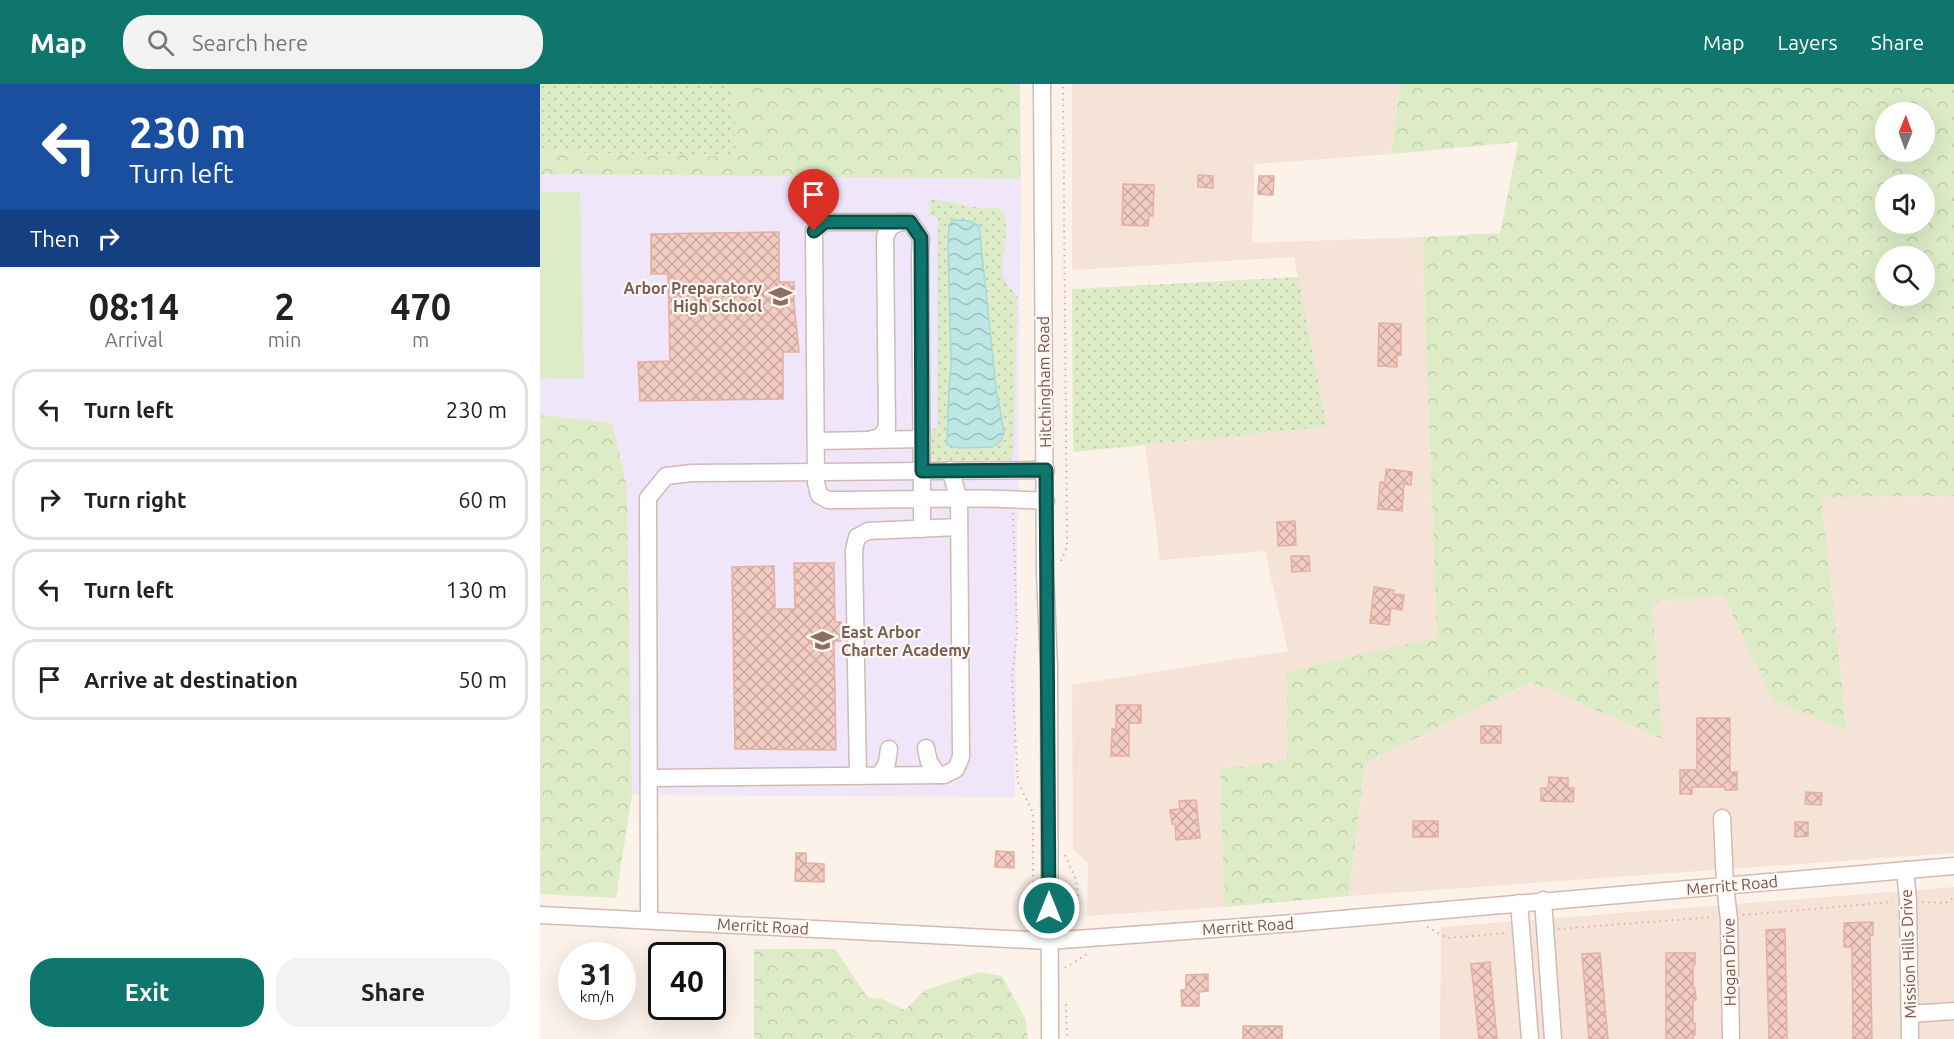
<!DOCTYPE html>
<html lang="en">
<head>
<meta charset="utf-8">
<style>
  body { margin:0; font-family:Ubuntu,sans-serif; background:#f2f2f2; color:#222; height:100vh; display:flex; flex-direction:column; font-size:22px; white-space:nowrap }
  * { box-sizing:border-box; margin:0 }
  p { font-size:20px; color:#767676 }
  .icon { flex:none; width:33px; height:33px; fill:none; stroke:currentColor; stroke-width:2; stroke-linecap:round; stroke-linejoin:round }
  .map { position:relative; flex:1; overflow:hidden }
  .side { display:flex; flex-direction:column; background:#fff; width:540px }
  .side>* { flex:none }
  .guide { background:#1a4fa0; color:#fff; overflow:hidden }
  .needle { width:39px; rotate:1deg }
  .tools { position:absolute; left:1335px; top:18px; display:grid; gap:12px }
  .tools a { display:grid; place-items:center; width:60px; height:60px; border-radius:50%; background:#fff; box-shadow:0 6px 24px #0002; font-size:30px }
  .speed { position:absolute; left:18px; top:858px; display:flex; gap:12px; font-size:30px; font-weight:700; text-align:center }
  .speed>* { display:grid; place-content:center; width:78px; height:78px; border-radius:50%; background:#fff; box-shadow:0 6px 24px #0002; line-height:1 }
  .speed small { font-size:15px; font-weight:400 }
  .speed .limit { border:3px solid #111; border-radius:9px; background:#fff; color:#111 }
  .pin { position:absolute; display:grid; place-items:center; width:51px; height:51px; color:#fff; margin:-62px -26px; border-radius:50% 50% 50% 0; rotate:-45deg; box-shadow:0 0 6px #0007 }
  .pin .icon { rotate:45deg }
  .me { position:absolute; width:66px; margin:-33px; rotate:0deg; stroke-linejoin:round; filter:drop-shadow(0 0 4px #0008) }
  .turn { display:flex; align-items:center; gap:21px; height:126px; padding:0 30px; font-size:27px }
  .turn .icon { width:78px; height:78px; stroke-width:2.5 }
  .turn b { display:block; font-size:42px; line-height:51px }
  .then { display:flex; align-items:center; height:57px; padding:0 30px; background:#0003; gap:12px; font-size:22px }
  .eta { display:flex; justify-content:space-evenly; align-items:center; height:102px; text-align:center }
  .eta b { font-size:36px; font-weight:600; line-height:42px }
  .primary-button { display:flex; gap:12px; margin-top:auto; padding:12px 30px }
  .primary-button a { flex:1; height:69px; border-radius:24px; background:#0f766e; color:#fff; font-size:24px; font-weight:600; line-height:69px; text-align:center }
  .primary-button a+a { background:#f2f2f2; color:#222 }
  ul { padding:0; list-style:none }
  li { display:flex; align-items:center; gap:18px; height:81px; margin:0 12px 9px; padding:0 18px; border:3px solid #e0e0e0; border-radius:24px }
  li div { flex:1 }
  li b { display:block; font-size:22px }
  li em { font-style:normal }
  header { display:flex; align-items:center; gap:36px; box-sizing:border-box; height:84px; padding:0 30px; background:#0f766e; color:#fff }
  header strong { font-size:28px }
  nav { display:flex; gap:33px; margin-inline-start:auto; font-size:21px }
  .search { width:420px; height:54px; background:#f2f2f2; display:flex; align-items:center; gap:15px; box-sizing:border-box; padding:0 21px; border-radius:24px; color:#767676; font-size:22px }
  main { display:flex; flex:1; min-height:0 }
  .map>svg:first-child { display:block }
</style>
</head>
<body>
<header>
<strong>Map</strong>
<div class="search"><svg class="icon" aria-label="search" viewBox="0 0 24 24"><circle cx="10" cy="10" r="6"/><path d="M15 15l6 6"/></svg>Search here</div>
<nav><a>Map</a><a>Layers</a><a>Share</a></nav>
</header>
<main>
<section class="side">
<div class="guide">
<div class="turn"><svg class="icon" aria-label="left" viewBox="0 0 24 24"><path d="M17 20v-9H6M10 6l-5 5 5 5"/></svg><div><b>230 m</b>Turn left</div></div>
<div class="then">Then<svg class="icon" aria-label="right" viewBox="0 0 24 24"><path d="M7 20v-9h11M14 6l5 5-5 5"/></svg></div>
</div>
<div class="eta">
<div><b>08:14</b><p>Arrival</p></div>
<div><b>2</b><p>min</p></div>
<div><b>470</b><p>m</p></div>
</div>
<ul>
<li><svg class="icon" aria-label="left" viewBox="0 0 24 24"><path d="M17 20v-9H6M10 6l-5 5 5 5"/></svg><div><b>Turn left</b></div><em>230 m</em></li>
<li><svg class="icon" aria-label="right" viewBox="0 0 24 24"><path d="M7 20v-9h11M14 6l5 5-5 5"/></svg><div><b>Turn right</b></div><em>60 m</em></li>
<li><svg class="icon" aria-label="left" viewBox="0 0 24 24"><path d="M17 20v-9H6M10 6l-5 5 5 5"/></svg><div><b>Turn left</b></div><em>130 m</em></li>
<li><svg class="icon" aria-label="arrive" viewBox="0 0 24 24"><path d="M6 21V4h12l-3 4 3 4H6"/></svg><div><b>Arrive at destination</b></div><em>50 m</em></li>
</ul>
<div class="primary-button"><a>Exit</a><a>Share</a></div>
</section>
<div class="map">
<svg width="1414" height="955" viewBox="0 0 1414 955">
  <defs>
    <pattern id="grass-dots" width="8" height="8" patternUnits="userSpaceOnUse" patternTransform="scale(1.5)"><rect width="8" height="8" fill="#ddecc7"/><path d="M2 2h.1M6 6h.1" fill="none" stroke="#c1ccad" stroke-width="1.8" stroke-linecap="round"/></pattern>
    <pattern id="forest-crowns" width="20" height="18" patternUnits="userSpaceOnUse" patternTransform="scale(1.5)"><rect width="20" height="18" fill="#ddecc7"/><path d="M2 6a3 3 0 1 1 6 0M12 15a3 3 0 1 1 6 0" fill="none" stroke="#c1ccad"/></pattern>
    <pattern id="water-waves" width="16" height="10" patternUnits="userSpaceOnUse" patternTransform="scale(1.5)"><rect width="16" height="10" fill="#bde8e6"/><path d="M0 5q4-4 8 0t8 0" fill="none" stroke="#9ebfbd"/></pattern>
    <pattern id="building-cross-hatch" width="8" height="8" patternUnits="userSpaceOnUse" patternTransform="scale(1.5)"><rect width="8" height="8" fill="#f3ccc1"/><path d="M0 0l8 8M0 8l8-8" fill="none" stroke="#caa89f"/></pattern>
  </defs>
  <rect width="100%" height="100%" fill="#fdf2ea"/>
  <!-- residential -->
  <g fill="#f5e3d8">
    <polygon points="532,0 860,0 851,70 715,80 712,159 882,153 897,553 747,588 747,676 680,685 684,823 547,832 548,779 533,765 532,601 748,567 725,467 620,476 605,361 787,343 754,173 532,186"/>
    <polygon points="1414,412 1414,769 809,812 825,679 993,598 1121,655 1112,518 1183,511 1233,616 1307,646 1281,413"/>
    <polygon points="1414,803 1414,955 900,955 901,843"/>
  </g>
  <!-- education -->
  <polygon fill="#efe6fa" points="0,90 481,95 475,713 92,711 87,403 72,339 0,331"/>
  <!-- grass -->
  <g fill="url(#grass-dots)">
    <polygon points="0,0 194,0 196,72 0,68"/>
    <path d="M390 115 446 125C481 110 458 180 463 193 466 200 473 207 477 212L474 366 470 378H397C383 374 388 359 389 347L398 343V134L389 131Z"/>
    <polygon points="758,193 787,343 533,368 532,205"/>
  </g>
  <!-- forest -->
  <g fill="url(#forest-crowns)" fill-rule="evenodd">
    <polygon points="194,0 480,0 481,95 0,90 0,68 196,72"/>
    <path d="M860 0H1414V412L1281 413 1307 647 1233 616 1183 511 1112 518 1122 655 992 598 825 679 809 812 684 823 680 685 747 676V588L897 553 882 153 960 149 978 58 851 70ZM1346 28H1384V68H1346ZM1346 100H1384V140H1346ZM1384 172V212H1346V172Z"/>
    <polygon points="0,331 72,339 87,403 92,711 76,814 0,810"/>
    <polygon points="214,865 295,865 328,914 342,915 365,926 385,906 439,888 462,892 485,934 488,955 214,955"/>
  </g>
  <!-- pitch -->
  <polygon fill="#ddecc7" points="0,108 40,108 44,295 0,294"/>
  <!-- water -->
  <polygon fill="url(#water-waves)" stroke="#a3dad8" stroke-width="1.5" points="413,136 430,137 439,142 456,304 464,348 461,357 452,363 419,364 410,362 407,360 409,300 411,282 408,159 409,141"/>
  <!-- building -->
  <g fill="url(#building-cross-hatch)" stroke="#e6afa1" stroke-width="1.5">
    <polygon points="658,91 673,92 673,104 658,103"/>
    <polygon points="719,92 734,92 733,111 718,110"/>
    <polygon points="583,100 614,101 613,132 609,132 608,142 582,141"/>
    <polygon points="239,148 239,198 254,198 254,220 259,268 243,268 243,315 100,317 98,278 130,277 128,190 111,190 111,150"/>
    <polygon points="839,239 861,240 861,271 857,271 857,283 838,282"/>
    <polygon points="846,385 872,388 871,401 864,400 862,427 838,425 840,398 845,398"/>
    <polygon points="755,437 756,461 738,462 737,438"/>
    <polygon points="751,472 769,472 770,487 752,488"/>
    <polygon points="254,479 294,479 295,538 301,538 301,557 294,557 296,666 195,665 192,483 234,482 235,525 255,525"/>
    <polygon points="834,503 854,506 853,510 864,511 862,526 851,524 849,541 830,539"/>
    <polygon points="576,621 601,621 601,639 589,639 589,672 571,672 572,645 576,645"/>
    <polygon points="1157,634 1190,634 1190,688 1197,688 1197,706 1185,706 1185,703 1152,703 1152,710 1140,710 1140,686 1156,686 1157,683"/>
    <rect x="941" y="642" width="20" height="17"/>
    <polygon points="1009,693 1028,694 1028,704 1034,704 1033,718 1001,717 1001,704 1008,704"/>
    <polygon points="1266,708 1282,709 1281,721 1265,720"/>
    <polygon points="656,716 660,754 636,756 635,740 632,740 630,726 640,725 639,717"/>
    <rect x="873" y="737" width="25" height="16"/>
    <polygon points="1255,738 1268,738 1268,752 1255,753"/>
    <polygon points="456,767 474,768 474,784 455,783"/>
    <polygon points="256,769 266,769 266,779 284,780 284,798 255,797"/>
    <polygon points="1333,838 1333,851 1330,851 1332,955 1313,955 1312,863 1304,863 1304,839"/>
    <polygon points="1245,845 1247,955 1229,955 1226,846"/>
    <polygon points="1060,869 1068,955 1049,955 1042,870"/>
    <polygon points="1126,869 1155,869 1155,881 1153,881 1153,904 1155,904 1156,916 1153,916 1153,939 1155,939 1155,951 1153,951 1153,955 1126,955"/>
    <polygon points="950,878 957,955 939,955 931,880"/>
    <polygon points="668,890 668,907 659,908 659,922 642,922 641,906 646,905 646,891"/>
    <rect x="703" y="942" width="39" height="13"/>
  </g>
  <g fill="none" stroke-linecap="round" stroke-linejoin="round">
    <defs>
      <g id="minor">
        <polyline points="502,0 505,488 509,585 510,955"/>
        <polyline points="329,356 340,353 347,344 345,153 350,143 360,138"/>
        <polyline points="276,357 382,355"/>
        <path d="M382 445V415L380 171 381 154 370 138H285L274 147 276 399 279 411 288 416C361 416 433 412 506 417"/>
        <polyline points="386,664 389,678 398,691"/>
        <polyline points="340,691 347,679 349,665"/>
        <polyline points="318,692 314,466 317,453 328,447 419,443"/>
        <polyline points="109,694 404,691 416,685 421,673 419,415 410,386"/>
        <polyline points="1182,734 1185,802 1189,835 1191,955"/>
        <polyline points="1365,786 1368,816 1370,955"/>
        <polyline points="1003,816 1013,955"/>
        <polyline points="979,819 990,955"/>
        <polyline points="0,831 508,857 755,839 1414,782"/>
        <polyline points="109,836 108,414 126,392 152,389 506,386"/>
        <polyline points="1370,930 1414,927"/>
      </g>
    </defs>
    <!-- minor casing -->
    <use href="#minor" stroke="#d3bab1" stroke-width="19"/>
    <!-- path -->
    <g stroke="#d9aea3" stroke-width="2" stroke-dasharray="1.5 4.5" stroke-linecap="butt">
      <polyline points="473,429 477,549 472,594 478,698 493,729 493,824 496,824"/>
      <polyline points="521,477 527,463 523,0"/>
      <polyline points="525,771 536,796 538,808 532,840"/>
      <polyline points="1382,818 1405,819 1414,814"/>
      <polyline points="525,823 537,822"/>
      <polyline points="1203,831 1353,818"/>
      <polyline points="887,843 907,854 968,849"/>
      <polyline points="1018,845 1174,833"/>
      <polyline points="525,884 547,870"/>
      <polyline points="526,920 527,955"/>
    </g>
    <!-- minor -->
    <use href="#minor" stroke="#fff" stroke-width="16"/>
  </g>
  <g fill="none" stroke-linecap="round" stroke-linejoin="round">
    <defs>
      <polyline id="route" points="274,147 285,138 370,138 381,154 382,387 506,386 509,824"/>
    </defs>
    <!-- route casing -->
    <use href="#route" stroke="#0a4d48" stroke-width="15"/>
    <!-- route -->
    <use href="#route" stroke="#0f766e" stroke-width="10"/>
  </g>
  <!-- icons -->
  <defs>
    <symbol id="school-bare" viewBox="-9 -9 18 18"><path d="M0-5L7-2L0 1L-7-2ZM-4 1L0 2.5L4 1V4Q0 6-4 4Z" fill="#8d6e63" stroke="#fff7f1" stroke-width="2.5" paint-order="stroke"/></symbol>
  </defs>
  <g fill-rule="evenodd">
    <use href="#school-bare" x="224" y="196" width="33" height="33"/>
    <use href="#school-bare" x="266" y="540" width="33" height="33"/>
  </g>
  <g text-anchor="middle" stroke-width="4.5" stroke-linejoin="round" paint-order="stroke">
    <!-- education labels -->
    <g font-size="16" font-weight="bold" fill="#785e54" stroke="#fff7f1" text-anchor="end">
      <text x="222" y="210">Arbor Preparatory<tspan x="222" dy="18">High School</tspan></text>
      <text x="301" y="554" text-anchor="start">East Arbor<tspan x="301" dy="18">Charter Academy</tspan></text>
    </g>
    <!-- street labels -->
    <g font-size="16" fill="#79544c" stroke="#fff7f1">
      <text transform="translate(504 298) rotate(-91)" y="6">Hitchingham Road</text>
      <text transform="translate(1192 801) rotate(-5)" y="6">Merritt Road</text>
      <text transform="translate(223 842) rotate(3)" y="6">Merritt Road</text>
      <text transform="translate(708 842) rotate(-4)" y="6">Merritt Road</text>
      <text transform="translate(1368 870) rotate(-92)" y="6">Mission Hills Drive</text>
      <text transform="translate(1189 878) rotate(-91)" y="6">Hogan Drive</text>
    </g>
  </g>
</svg>
<div class="tools">
<a><svg class="needle" viewBox="-14 -14 28 28"><path d="M0-13l5 13h-10z" fill="#e53935"/><path d="M0 13l5-13h-10z" fill="#767676"/></svg></a>
<a><svg class="icon" aria-label="sound" viewBox="0 0 24 24"><path d="M4 9h4l5-4v14l-5-4H4zM17 9q2 3 0 6"/></svg></a>
<a><svg class="icon" aria-label="search" viewBox="0 0 24 24"><circle cx="10" cy="10" r="6"/><path d="M15 15l6 6"/></svg></a>
</div>
<div class="speed"><div>31<small>km/h</small></div><div class="limit">40</div></div>
<div class="pin" style="left:274px;top:147px;background:#d93025"><svg class="icon" aria-label="arrive" viewBox="0 0 24 24"><path d="M6 21V4h12l-3 4 3 4H6"/></svg></div>
<svg class="me" style="left:509px;top:824px" viewBox="-20 -20 40 40"><circle r="17" fill="#0f766e" stroke="#fff" stroke-width="3"/><path d="M0-11L8 9 0 5-8 9z" fill="#fff"/></svg>
</div>
</main>
</body>
</html>
